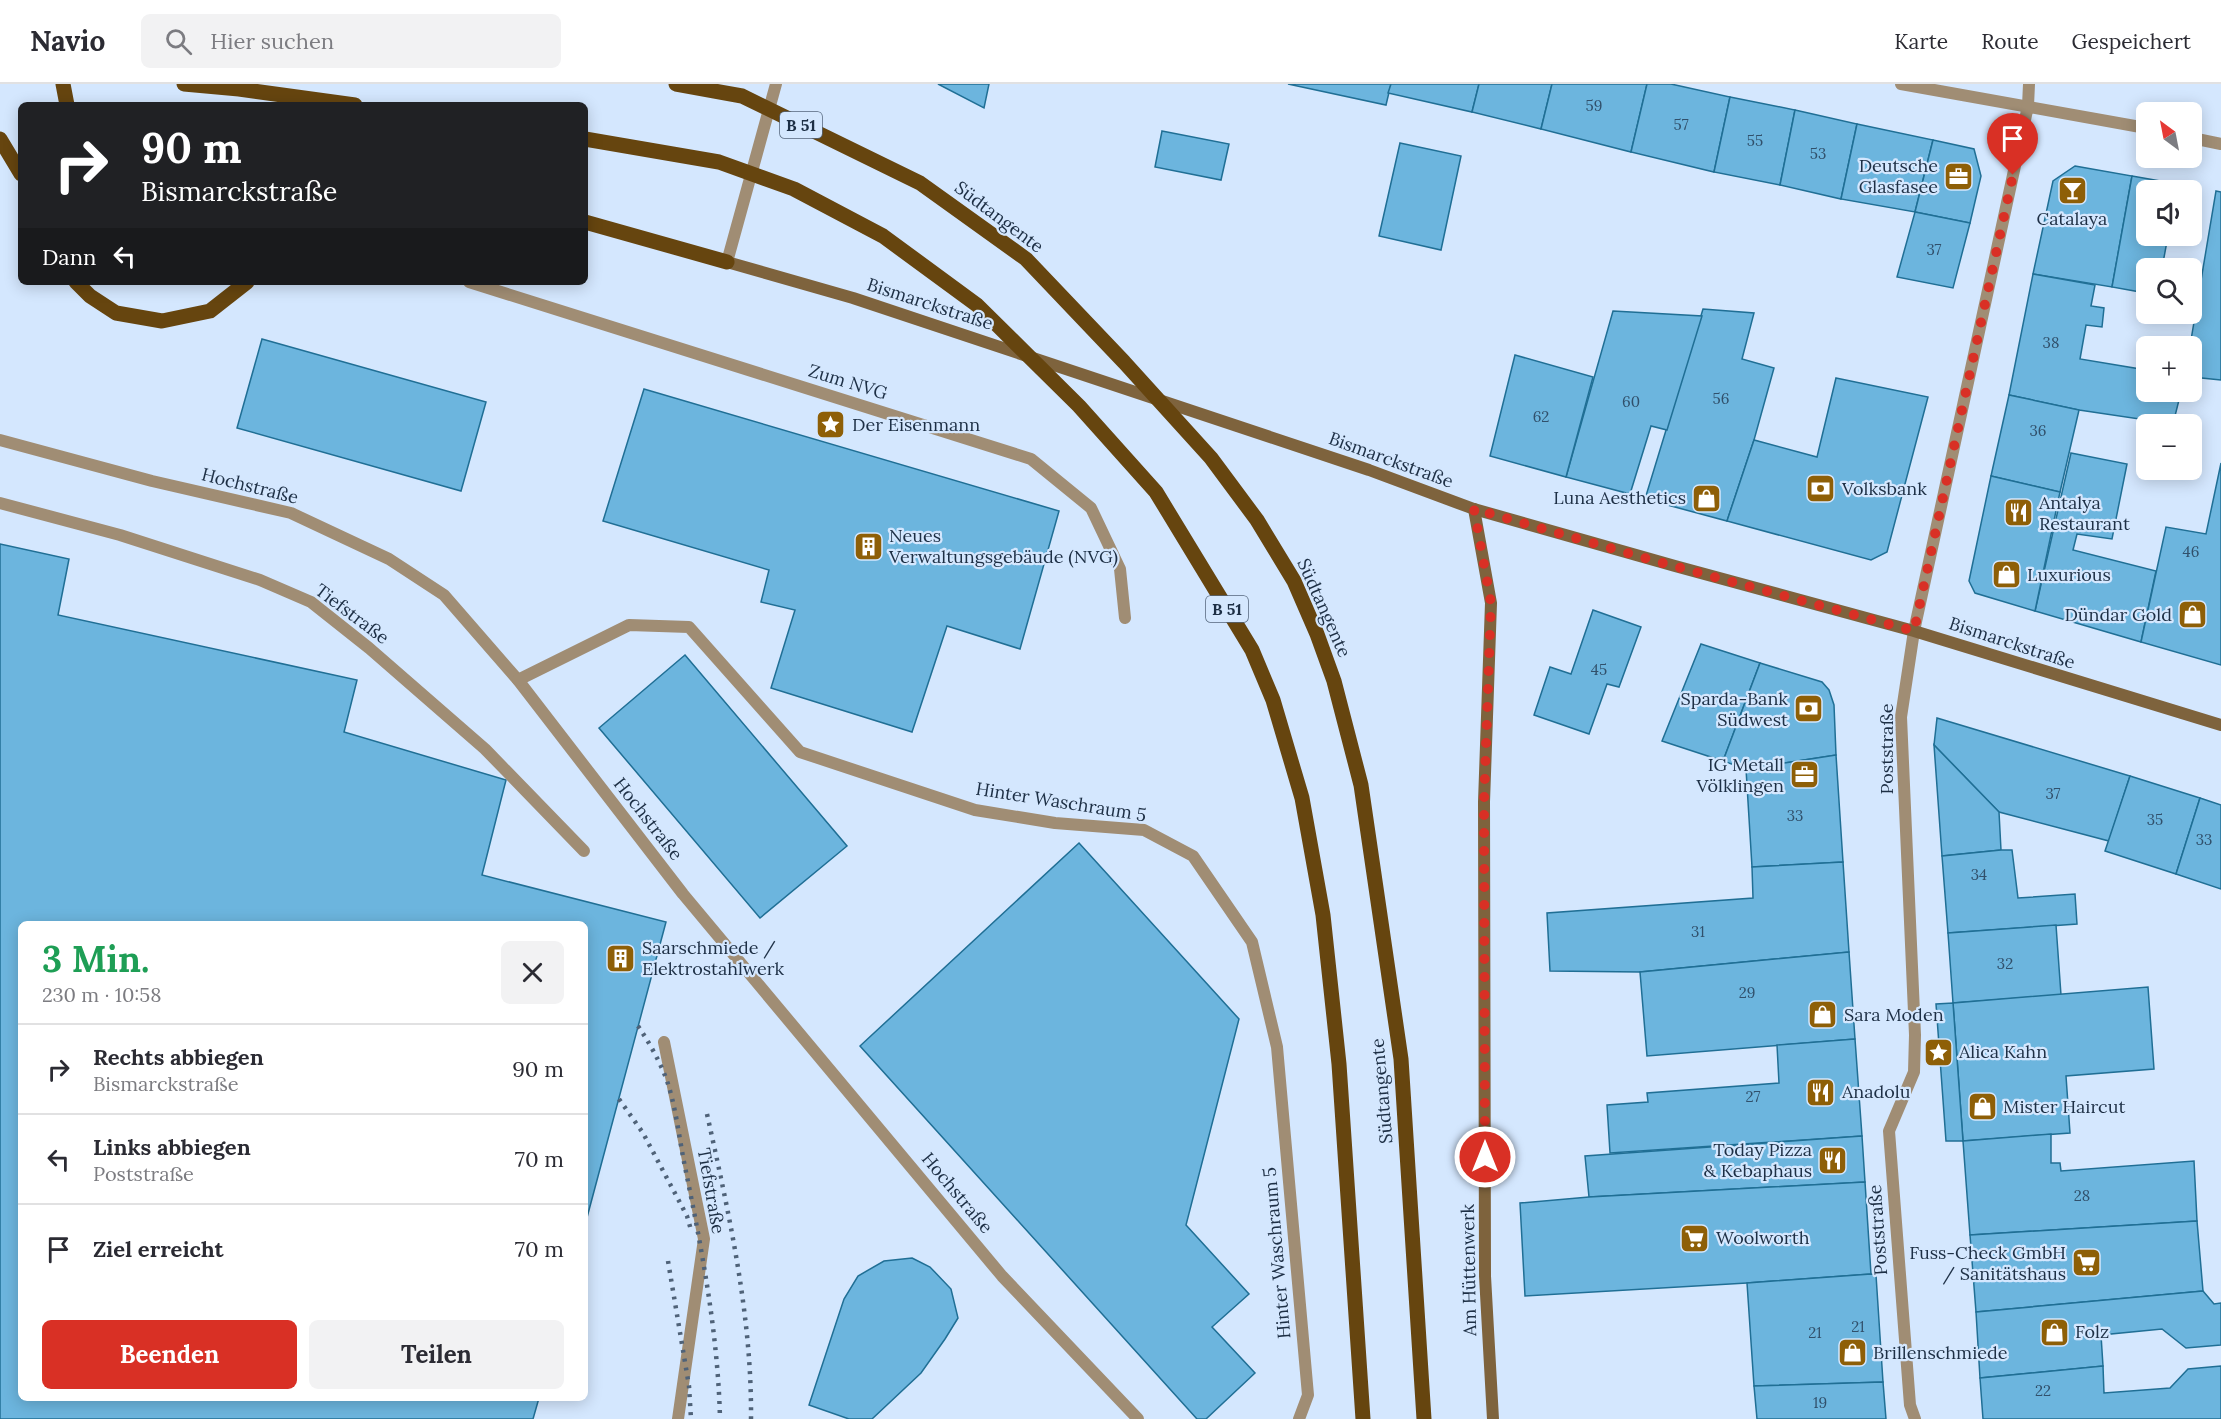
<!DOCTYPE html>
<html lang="de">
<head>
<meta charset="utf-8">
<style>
  body { margin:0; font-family:Lora,serif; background:#f2f2f3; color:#2b2b33; height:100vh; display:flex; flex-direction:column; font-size:22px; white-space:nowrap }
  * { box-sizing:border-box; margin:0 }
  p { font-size:20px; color:#7c7c81 }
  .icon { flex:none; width:33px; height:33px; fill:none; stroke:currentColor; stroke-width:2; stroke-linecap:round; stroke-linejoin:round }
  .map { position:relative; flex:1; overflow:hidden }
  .drawer { position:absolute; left:18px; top:837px; width:570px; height:480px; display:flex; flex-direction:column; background:#fff; border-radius:9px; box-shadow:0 3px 15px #0003 }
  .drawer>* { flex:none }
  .hud { position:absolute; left:18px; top:18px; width:570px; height:183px; border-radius:9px; box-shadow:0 3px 15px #0003; background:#202124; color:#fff; overflow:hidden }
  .needle { width:39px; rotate:328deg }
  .fabs { position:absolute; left:2136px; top:18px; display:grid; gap:12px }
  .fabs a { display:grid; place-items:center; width:66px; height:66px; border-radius:9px; background:#fff; box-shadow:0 3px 15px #0003; font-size:30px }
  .pin { position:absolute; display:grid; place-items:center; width:51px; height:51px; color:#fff; margin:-62px -26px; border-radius:50% 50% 50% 0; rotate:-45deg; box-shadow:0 0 6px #0007 }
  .pin .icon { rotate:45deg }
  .me { position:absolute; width:66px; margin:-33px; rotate:0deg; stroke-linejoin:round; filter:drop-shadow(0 0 4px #0008) }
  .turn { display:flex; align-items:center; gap:21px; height:126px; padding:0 24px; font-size:27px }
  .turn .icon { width:78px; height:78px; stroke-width:2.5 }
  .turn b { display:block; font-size:42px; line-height:51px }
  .then { display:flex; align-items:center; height:57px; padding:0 24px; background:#0003; gap:12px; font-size:22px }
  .round { display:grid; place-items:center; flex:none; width:63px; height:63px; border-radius:9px; background:#f2f2f3 }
  .summary { display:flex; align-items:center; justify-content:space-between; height:102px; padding:0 24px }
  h1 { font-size:36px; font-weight:700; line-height:45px; color:#1e9e55 }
  .primary-button { display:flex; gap:12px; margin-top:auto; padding:12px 24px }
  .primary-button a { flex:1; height:69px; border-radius:9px; background:#d93025; color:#fff; font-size:24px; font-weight:700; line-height:69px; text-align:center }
  .primary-button a+a { background:#f2f2f3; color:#2b2b33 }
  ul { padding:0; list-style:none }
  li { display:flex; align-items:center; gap:18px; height:90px; padding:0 24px; border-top:2px solid #e1e1e2 }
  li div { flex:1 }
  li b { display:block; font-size:22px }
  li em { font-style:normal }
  header { display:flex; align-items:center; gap:36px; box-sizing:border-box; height:84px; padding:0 30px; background:#fff; border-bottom:2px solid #e1e1e2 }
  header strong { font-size:28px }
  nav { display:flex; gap:33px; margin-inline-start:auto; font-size:21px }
  .search { width:420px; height:54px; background:#f2f2f3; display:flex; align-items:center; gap:15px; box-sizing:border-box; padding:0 21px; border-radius:9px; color:#7c7c81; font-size:22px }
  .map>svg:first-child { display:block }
</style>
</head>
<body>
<header>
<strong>Navio</strong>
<div class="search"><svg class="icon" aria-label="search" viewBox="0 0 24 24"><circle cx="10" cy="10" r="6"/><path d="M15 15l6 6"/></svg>Hier suchen</div>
<nav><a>Karte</a><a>Route</a><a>Gespeichert</a></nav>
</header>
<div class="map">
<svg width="2221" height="1335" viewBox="0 0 2221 1335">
  <rect width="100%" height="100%" fill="#d4e7fe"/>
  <!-- building -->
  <g fill="#6cb5de" stroke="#206f95" stroke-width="1.5">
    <polygon points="938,0 989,0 984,24"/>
    <polygon points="1288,0 1391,0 1386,21"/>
    <polygon points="1391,0 1479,0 1472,28 1388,9"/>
    <polygon points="1479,0 1552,0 1541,45 1472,28"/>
    <polygon points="1552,0 1647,0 1631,68 1541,45"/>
    <polygon points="1647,0 1671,0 1730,13 1714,88 1631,68"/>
    <polygon points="1730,13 1795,26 1780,101 1714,88"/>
    <polygon points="1795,26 1857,40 1841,115 1780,101"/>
    <polygon points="1857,40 1933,56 1915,128 1841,115"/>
    <polygon points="1162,47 1229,60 1221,96 1155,83"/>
    <polygon points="1933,56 1974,65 1981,92 1970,139 1915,128"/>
    <polygon points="1400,59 1461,72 1441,166 1379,152"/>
    <polygon points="2075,82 2132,92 2112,203 2033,190 2053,97"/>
    <polygon points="2132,92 2195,103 2192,126 2192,106 2146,106 2146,152 2168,152 2162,184 2146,184 2146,209 2112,203"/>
    <polygon points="2216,107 2221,108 2221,296 2192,293 2192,262 2190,262"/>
    <polygon points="1915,128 1970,139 1953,204 1897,193"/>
    <polygon points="2033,190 2095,201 2091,222 2104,224 2102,243 2086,241 2080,275 2146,286 2146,308 2181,308 2173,340 2079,326 2009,311"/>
    <polygon points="1703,225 1754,229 1742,275 1774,284 1754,356 1727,437 1645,415"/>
    <polygon points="1613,227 1702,232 1667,346 1651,342 1630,410 1566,393"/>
    <polygon points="262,255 486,318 461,407 237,344"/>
    <polygon points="1515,271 1593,293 1566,393 1490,372"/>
    <polygon points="1836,294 1928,313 1887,468 1871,476 1727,437 1754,356 1817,373"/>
    <polygon points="644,305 1059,427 1020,565 947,542 912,648 771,604 795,526 761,518 769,486 603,437"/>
    <polygon points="2009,311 2079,326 2060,408 1991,392"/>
    <polygon points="2071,369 2127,380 2112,455 2077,450 2073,466 2156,487 2141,558 2035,527"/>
    <polygon points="2221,379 2221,581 2141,558 2166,443 2206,450"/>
    <polygon points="1991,392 2060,408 2035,527 1975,509 1969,497"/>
    <polygon points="0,460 69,475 58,531 357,596 344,648 506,696 482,791 666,838 585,1141 585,840 21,840 21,1314 539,1314 533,1335 0,1335"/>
    <polygon points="1593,526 1641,543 1619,603 1607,600 1589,650 1534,631 1550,583 1571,590"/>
    <polygon points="1701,560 1760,579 1723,677 1662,657"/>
    <polygon points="685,571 847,762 760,834 599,644"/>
    <polygon points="1760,579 1822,598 1829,606 1834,621 1836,671 1746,685 1723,677"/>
    <polygon points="1937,634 2130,692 2109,757 1999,728 1934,661"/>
    <polygon points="1934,661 1999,728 2001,766 1942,772"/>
    <polygon points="1836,671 1843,778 1752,783 1746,685"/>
    <polygon points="2130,692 2200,714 2176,790 2105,767"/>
    <polygon points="2200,714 2221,721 2221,805 2176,790"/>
    <polygon points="1079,759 1239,935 1186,1141 1249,1210 1212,1243 1255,1289 1206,1335 1197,1335 860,962"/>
    <polygon points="2001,766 2012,766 2018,814 2075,810 2077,840 1948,849 1942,772"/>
    <polygon points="1843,778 1849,868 1640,888 1550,887 1547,829 1753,814 1752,783"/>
    <polygon points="2056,841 2061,911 1953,919 1948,849"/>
    <polygon points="1849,868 1855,955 1647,972 1640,888"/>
    <polygon points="2148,903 2154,985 2066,992 2070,1049 1963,1057 1953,919"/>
    <polygon points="1953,919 1963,1057 1946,1057 1936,920"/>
    <polygon points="1855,955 1862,1052 1610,1069 1607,1021 1648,1018 1647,1009 1779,999 1777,961"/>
    <polygon points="2051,1050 2051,1079 2060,1079 2061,1087 2194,1077 2197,1137 1970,1151 1963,1057"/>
    <polygon points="1862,1052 1865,1098 1589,1113 1585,1072"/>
    <polygon points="1865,1098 1871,1190 1747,1199 1525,1212 1520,1119 1589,1113"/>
    <polygon points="2197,1137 2203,1207 1976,1228 1970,1151"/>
    <polygon points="912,1174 930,1183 951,1205 958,1234 945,1255 921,1289 872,1335 849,1335 809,1321 844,1215 858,1192 884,1177"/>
    <polygon points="1871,1190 1876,1191 1883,1298 1754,1302 1747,1199"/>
    <polygon points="2203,1207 2214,1220 2221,1219 2221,1261 2186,1264 2162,1245 2101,1251 2103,1282 1980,1294 1976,1228"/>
    <polygon points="2103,1282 2104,1309 2170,1304 2188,1285 2221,1282 2221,1335 1983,1335 1980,1294"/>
    <polygon points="1883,1298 1886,1335 1757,1335 1754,1302"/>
  </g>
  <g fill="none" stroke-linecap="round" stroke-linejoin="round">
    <!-- lane -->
    <g stroke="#a08d74" stroke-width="12">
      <polyline points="469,198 1031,375 1091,424 1120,485 1125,534"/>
      <polyline points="0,356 152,397 291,429 389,475 444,511 518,596 683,810 1002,1192 1138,1335"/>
      <polyline points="0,419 120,451 260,496 311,518 369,564 485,665 584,767"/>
      <polyline points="518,596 629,541 689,543 800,668 975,726 1055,739 1144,746 1193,772 1252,858 1277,963 1308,1311 1299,1335"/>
      <polyline points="664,958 704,1155 678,1335"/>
    </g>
    <!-- street -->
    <g stroke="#a08d74" stroke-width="12">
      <polyline points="1901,0 2146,44"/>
      <polyline points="2192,54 2221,60"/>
      <polyline points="727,178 776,0"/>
      <polyline points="1915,1335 1910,1321 1889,1047 1914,988 1915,951 1901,633 1914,547 2028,22 2029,0"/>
    </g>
    <!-- secondary -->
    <g stroke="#7e633d" stroke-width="12">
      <polyline points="727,178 853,214 1369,386 1474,425 1675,482 1914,547 2221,641"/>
      <polyline points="1474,425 1491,519 1484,718 1485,1192 1493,1335"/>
    </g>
    <!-- primary -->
    <g stroke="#66450f" stroke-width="15">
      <polyline points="63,0 67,21"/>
      <polyline points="184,0 239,5 355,21"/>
      <polyline points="676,0 742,12 920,99 1026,175 1124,278 1211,374 1257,436 1294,497 1317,550 1334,597 1361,701 1401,975 1424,1335"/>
      <polyline points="0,55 21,90"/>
      <polyline points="585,55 719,78 794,105 883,152 977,221 1079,322 1156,408 1252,566 1273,616 1302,714 1323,831 1339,980 1363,1335"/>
      <polyline points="585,138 727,178"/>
      <polyline points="76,198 90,212 116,229 162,237 210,227 247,198"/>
    </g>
    <!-- rail -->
    <g stroke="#4f6278" stroke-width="4.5" stroke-dasharray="3 6" stroke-linecap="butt">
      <path d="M638 942C649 958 659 976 666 994 676 1022 679 1054 685 1083 702 1166 718 1250 720 1335"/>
      <polyline points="619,1015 643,1049 687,1132 691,1146"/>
      <path d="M707 1030C729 1130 752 1232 751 1335"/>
      <polyline points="668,1177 689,1302 691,1335"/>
    </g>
  </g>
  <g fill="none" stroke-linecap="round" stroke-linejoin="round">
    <!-- route -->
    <polyline stroke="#d93025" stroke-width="10" stroke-dasharray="0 18" points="1485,1073 1484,718 1491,519 1474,425 1655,477 1914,547 2013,91"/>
  </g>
  <!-- icons -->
  <defs>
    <symbol id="office-square" viewBox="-11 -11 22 22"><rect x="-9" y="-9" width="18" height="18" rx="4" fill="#8e5f07" stroke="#d4e7fe"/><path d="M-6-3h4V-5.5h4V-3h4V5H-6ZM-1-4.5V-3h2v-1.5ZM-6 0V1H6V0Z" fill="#fff"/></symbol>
    <symbol id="bar-square" viewBox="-11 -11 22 22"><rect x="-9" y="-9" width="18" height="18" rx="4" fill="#8e5f07" stroke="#d4e7fe"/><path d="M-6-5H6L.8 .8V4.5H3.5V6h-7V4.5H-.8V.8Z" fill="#fff"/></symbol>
    <symbol id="sight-square" viewBox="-11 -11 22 22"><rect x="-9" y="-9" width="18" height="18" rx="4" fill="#8e5f07" stroke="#d4e7fe"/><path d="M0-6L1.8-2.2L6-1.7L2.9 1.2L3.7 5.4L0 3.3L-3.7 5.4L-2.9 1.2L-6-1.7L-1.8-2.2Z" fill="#fff"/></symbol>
    <symbol id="bank-square" viewBox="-11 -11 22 22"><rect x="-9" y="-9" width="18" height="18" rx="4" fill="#8e5f07" stroke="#d4e7fe"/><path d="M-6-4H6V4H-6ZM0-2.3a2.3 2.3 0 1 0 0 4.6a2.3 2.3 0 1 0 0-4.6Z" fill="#fff"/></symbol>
    <symbol id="shop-square" viewBox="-11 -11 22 22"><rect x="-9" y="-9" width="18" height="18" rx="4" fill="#8e5f07" stroke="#d4e7fe"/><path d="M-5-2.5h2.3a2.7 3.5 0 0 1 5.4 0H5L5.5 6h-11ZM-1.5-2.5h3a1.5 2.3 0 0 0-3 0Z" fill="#fff"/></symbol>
    <symbol id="restaurant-square" viewBox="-11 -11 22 22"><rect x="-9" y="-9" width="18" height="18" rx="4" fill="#8e5f07" stroke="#d4e7fe"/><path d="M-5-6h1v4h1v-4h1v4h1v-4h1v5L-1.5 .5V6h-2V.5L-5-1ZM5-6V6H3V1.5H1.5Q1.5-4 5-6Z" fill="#fff"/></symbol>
    <symbol id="building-square" viewBox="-11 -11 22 22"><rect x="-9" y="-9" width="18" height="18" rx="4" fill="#8e5f07" stroke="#d4e7fe"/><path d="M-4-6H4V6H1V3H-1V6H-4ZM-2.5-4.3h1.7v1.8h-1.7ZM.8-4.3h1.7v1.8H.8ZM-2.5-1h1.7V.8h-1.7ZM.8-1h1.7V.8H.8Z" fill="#fff"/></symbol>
    <symbol id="supermarket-square" viewBox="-11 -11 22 22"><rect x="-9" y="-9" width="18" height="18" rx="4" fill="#8e5f07" stroke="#d4e7fe"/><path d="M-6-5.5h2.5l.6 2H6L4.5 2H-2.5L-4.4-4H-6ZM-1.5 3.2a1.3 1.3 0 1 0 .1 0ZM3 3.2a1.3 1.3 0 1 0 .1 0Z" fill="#fff"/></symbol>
  </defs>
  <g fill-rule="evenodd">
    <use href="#office-square" x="1942" y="76" width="33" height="33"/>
    <use href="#bar-square" x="2056" y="90" width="33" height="33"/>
    <use href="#sight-square" x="814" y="324" width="33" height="33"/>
    <use href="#bank-square" x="1804" y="388" width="33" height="33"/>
    <use href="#shop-square" x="1690" y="398" width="33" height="33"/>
    <use href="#restaurant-square" x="2002" y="412" width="33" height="33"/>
    <use href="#building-square" x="852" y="446" width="33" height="33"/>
    <use href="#shop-square" x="1990" y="474" width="33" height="33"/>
    <use href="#shop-square" x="2176" y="514" width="33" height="33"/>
    <use href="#bank-square" x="1792" y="608" width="33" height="33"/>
    <use href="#office-square" x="1788" y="674" width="33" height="33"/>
    <use href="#building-square" x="604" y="858" width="33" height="33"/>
    <use href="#shop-square" x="1806" y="914" width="33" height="33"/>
    <use href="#sight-square" x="1922" y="952" width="33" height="33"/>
    <use href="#restaurant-square" x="1804" y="992" width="33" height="33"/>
    <use href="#shop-square" x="1966" y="1006" width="33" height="33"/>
    <use href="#restaurant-square" x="1816" y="1060" width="33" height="33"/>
    <use href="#supermarket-square" x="1678" y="1138" width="33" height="33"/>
    <use href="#supermarket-square" x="2070" y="1162" width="33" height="33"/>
    <use href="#shop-square" x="2038" y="1232" width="33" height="33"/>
    <use href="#shop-square" x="1836" y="1252" width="33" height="33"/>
  </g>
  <g text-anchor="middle" stroke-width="4.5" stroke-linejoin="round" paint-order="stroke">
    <!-- number labels -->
    <g font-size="15" fill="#31506b">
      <text x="1594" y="27">59</text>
      <text x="1681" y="46">57</text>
      <text x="1755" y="62">55</text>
      <text x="1818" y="75">53</text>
      <text x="1934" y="171">37</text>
      <text x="2051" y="264">38</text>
      <text x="1721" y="320">56</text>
      <text x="1631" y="323">60</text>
      <text x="1541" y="338">62</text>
      <text x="2038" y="352">36</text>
      <text x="2191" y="473">46</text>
      <text x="1599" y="591">45</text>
      <text x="2053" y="715">37</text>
      <text x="1795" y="737">33</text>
      <text x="2155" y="741">35</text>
      <text x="2204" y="761">33</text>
      <text x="1979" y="796">34</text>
      <text x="1698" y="853">31</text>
      <text x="2005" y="885">32</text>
      <text x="1747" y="914">29</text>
      <text x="1753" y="1018">27</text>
      <text x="2082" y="1117">28</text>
      <text x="1858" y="1248">21</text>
      <text x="1815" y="1254">21</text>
      <text x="2043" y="1312">22</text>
      <text x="1820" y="1324">19</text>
    </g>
    <!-- shield labels -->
    <g fill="#d4e7fe" stroke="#54667c" stroke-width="1.5">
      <rect x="780" y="28" width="42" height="26" rx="4.5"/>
      <rect x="1206" y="512" width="42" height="26" rx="4.5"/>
    </g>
    <g font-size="16" font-weight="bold" fill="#1d2f45">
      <text x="801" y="47">B 51</text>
      <text x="1227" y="531">B 51</text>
    </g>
    <!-- poi labels -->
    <g font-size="18" fill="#1d2f45" stroke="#d4e7fe" text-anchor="start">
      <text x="1938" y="88" text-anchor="end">Deutsche<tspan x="1938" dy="21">Glasfasee</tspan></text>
      <text x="2072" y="141" text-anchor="middle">Catalaya</text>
      <text x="852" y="347">Der Eisenmann</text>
      <text x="1842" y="411">Volksbank</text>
      <text x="1686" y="420" text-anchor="end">Luna Aesthetics</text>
      <text x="2039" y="425">Antalya<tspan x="2039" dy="21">Restaurant</tspan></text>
      <text x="889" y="458">Neues<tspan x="889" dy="21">Verwaltungsgebäude (NVG)</tspan></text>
      <text x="2027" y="497">Luxurious</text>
      <text x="2172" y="537" text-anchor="end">Dündar Gold</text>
      <text x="1788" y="621" text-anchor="end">Sparda-Bank<tspan x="1788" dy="21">Südwest</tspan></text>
      <text x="1784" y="687" text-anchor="end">IG Metall<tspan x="1784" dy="21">Völklingen</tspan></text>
      <text x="642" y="870">Saarschmiede /<tspan x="642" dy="21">Elektrostahlwerk</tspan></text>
      <text x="1844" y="937">Sara Moden</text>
      <text x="1959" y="974">Alica Kahn</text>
      <text x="1842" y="1014">Anadolu</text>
      <text x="2003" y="1029">Mister Haircut</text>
      <text x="1812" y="1072" text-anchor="end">Today Pizza<tspan x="1812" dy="21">&amp; Kebaphaus</tspan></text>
      <text x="1716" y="1160">Woolworth</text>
      <text x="2066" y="1175" text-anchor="end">Fuss-Check GmbH<tspan x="2066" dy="21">/ Sanitätshaus</tspan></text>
      <text x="2075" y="1254">Folz</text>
      <text x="1873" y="1275">Brillenschmiede</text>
    </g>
    <!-- street labels -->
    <g font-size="18" fill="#1d2f45" stroke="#d4e7fe">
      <text transform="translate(999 133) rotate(37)" y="6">Südtangente</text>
      <text transform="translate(930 220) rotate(18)" y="6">Bismarckstraße</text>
      <text transform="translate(848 298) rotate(17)" y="6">Zum NVG</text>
      <text transform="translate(1391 376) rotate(20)" y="6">Bismarckstraße</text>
      <text transform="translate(250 402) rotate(14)" y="6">Hochstraße</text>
      <text transform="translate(1324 524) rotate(66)" y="6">Südtangente</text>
      <text transform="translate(352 530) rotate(37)" y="6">Tiefstraße</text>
      <text transform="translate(2012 559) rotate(18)" y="6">Bismarckstraße</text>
      <text transform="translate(1887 665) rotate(-90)" y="6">Poststraße</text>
      <text transform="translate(1061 718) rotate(9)" y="6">Hinter Waschraum 5</text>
      <text transform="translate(648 735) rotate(52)" y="6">Hochstraße</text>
      <text transform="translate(1382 1007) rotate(-95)" y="6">Südtangente</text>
      <text transform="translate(711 1107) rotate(80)" y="6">Tiefstraße</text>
      <text transform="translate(957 1109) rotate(50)" y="6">Hochstraße</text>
      <text transform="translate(1878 1146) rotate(-94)" y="6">Poststraße</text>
      <text transform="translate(1277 1169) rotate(-95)" y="6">Hinter Waschraum 5</text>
      <text transform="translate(1469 1186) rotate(-91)" y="6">Am Hüttenwerk</text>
    </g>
  </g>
</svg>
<div class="fabs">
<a><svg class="needle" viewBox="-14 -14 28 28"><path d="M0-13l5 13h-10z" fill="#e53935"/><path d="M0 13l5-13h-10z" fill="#7c7c81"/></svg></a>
<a><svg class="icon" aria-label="sound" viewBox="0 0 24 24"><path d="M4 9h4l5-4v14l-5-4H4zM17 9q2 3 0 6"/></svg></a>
<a><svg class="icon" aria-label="search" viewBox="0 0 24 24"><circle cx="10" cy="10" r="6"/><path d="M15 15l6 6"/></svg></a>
<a>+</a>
<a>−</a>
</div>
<div class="pin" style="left:2013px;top:91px;background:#d93025"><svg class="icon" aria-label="arrive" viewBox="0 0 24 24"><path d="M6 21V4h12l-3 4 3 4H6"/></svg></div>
<svg class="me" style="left:1485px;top:1073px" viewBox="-20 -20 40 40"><circle r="17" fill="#d93025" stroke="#fff" stroke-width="3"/><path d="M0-11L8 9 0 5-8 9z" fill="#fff"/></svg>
<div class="hud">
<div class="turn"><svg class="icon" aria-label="right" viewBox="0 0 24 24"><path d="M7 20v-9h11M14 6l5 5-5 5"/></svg><div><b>90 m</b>Bismarckstraße</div></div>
<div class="then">Dann<svg class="icon" aria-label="left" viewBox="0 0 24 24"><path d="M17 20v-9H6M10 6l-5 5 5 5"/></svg></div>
</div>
<section class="drawer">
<div class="summary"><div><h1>3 Min.</h1><p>230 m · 10:58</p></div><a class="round"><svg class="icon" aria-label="close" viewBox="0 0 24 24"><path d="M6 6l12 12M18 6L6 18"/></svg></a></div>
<ul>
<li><svg class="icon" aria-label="right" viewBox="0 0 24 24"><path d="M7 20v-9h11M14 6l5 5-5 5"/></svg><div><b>Rechts abbiegen</b><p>Bismarckstraße</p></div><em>90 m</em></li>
<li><svg class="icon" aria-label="left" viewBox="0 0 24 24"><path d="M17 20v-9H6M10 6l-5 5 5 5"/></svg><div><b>Links abbiegen</b><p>Poststraße</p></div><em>70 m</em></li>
<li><svg class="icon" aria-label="arrive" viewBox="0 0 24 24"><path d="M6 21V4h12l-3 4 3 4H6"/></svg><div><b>Ziel erreicht</b></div><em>70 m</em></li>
</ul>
<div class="primary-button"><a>Beenden</a><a>Teilen</a></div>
</section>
</div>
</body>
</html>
